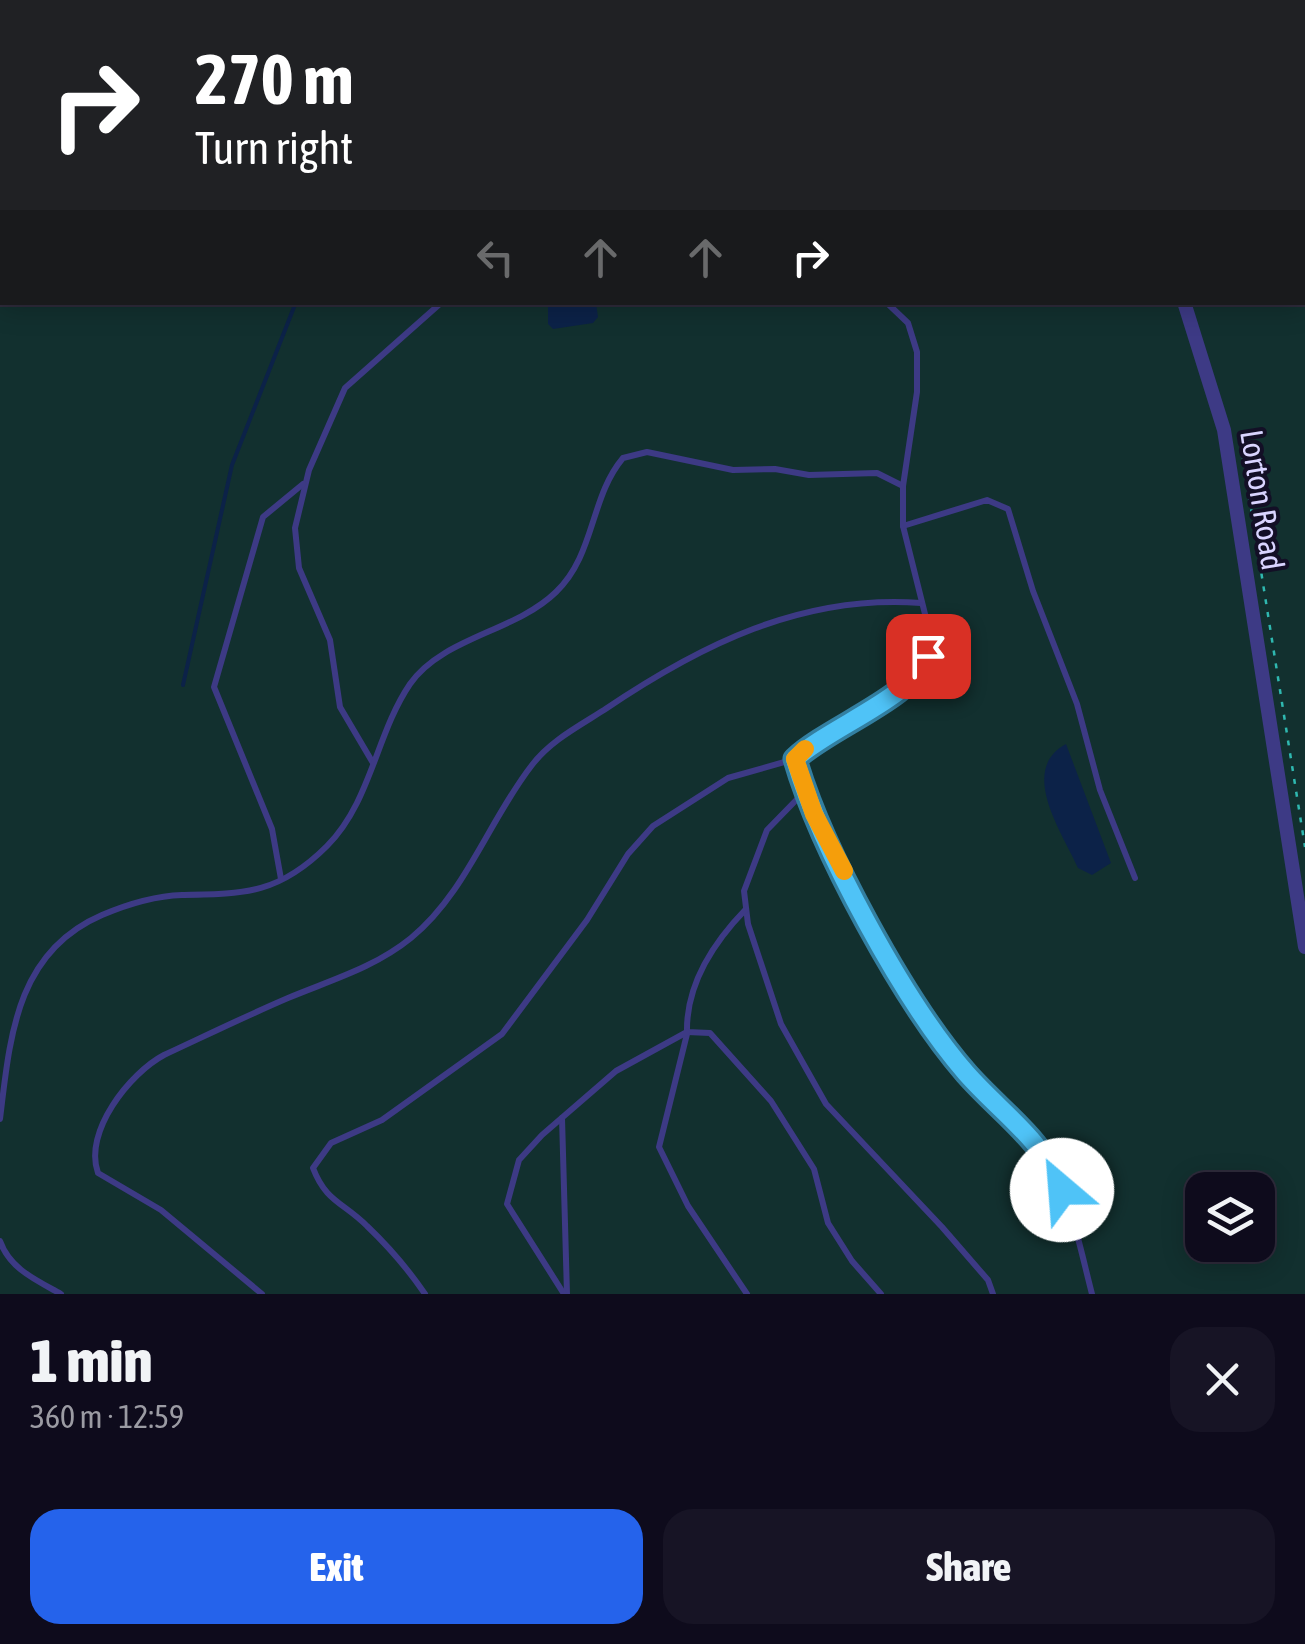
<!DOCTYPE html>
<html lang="en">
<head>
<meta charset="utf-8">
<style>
  body { margin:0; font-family:"Asap Condensed",sans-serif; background:#171425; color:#f1f3f6; height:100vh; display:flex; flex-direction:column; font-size:38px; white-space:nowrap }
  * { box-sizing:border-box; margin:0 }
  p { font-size:32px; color:#9b9ba3 }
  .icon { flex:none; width:55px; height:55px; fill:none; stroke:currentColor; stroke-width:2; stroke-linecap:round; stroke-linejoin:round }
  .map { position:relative; height:1294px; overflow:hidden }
  .sheet { display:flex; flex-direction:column; background:#0e0b1c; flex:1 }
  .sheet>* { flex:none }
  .guide { position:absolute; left:0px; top:0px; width:1305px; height:305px; box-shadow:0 5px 25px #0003,0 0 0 2px #2e2b3b; background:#202124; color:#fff; overflow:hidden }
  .controls { position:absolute; left:1185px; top:1172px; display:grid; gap:20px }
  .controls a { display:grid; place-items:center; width:90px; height:90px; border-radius:20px; background:#0e0b1c; box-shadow:0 5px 25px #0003,0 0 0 2px #2e2b3b; font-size:50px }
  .pin { position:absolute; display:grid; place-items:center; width:85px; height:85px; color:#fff; margin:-42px; border-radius:20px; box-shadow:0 5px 15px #0006 }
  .me { position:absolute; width:110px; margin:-55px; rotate:333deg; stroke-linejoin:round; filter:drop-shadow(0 0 8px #0008) }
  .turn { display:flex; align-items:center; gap:35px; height:210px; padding:0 30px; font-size:45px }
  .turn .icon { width:130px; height:130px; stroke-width:2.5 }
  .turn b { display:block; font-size:70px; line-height:85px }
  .lanes { display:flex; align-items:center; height:95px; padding:0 30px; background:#0003; justify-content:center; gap:50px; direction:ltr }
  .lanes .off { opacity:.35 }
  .round { display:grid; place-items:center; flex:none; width:105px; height:105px; border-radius:30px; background:#171425 }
  .headline { display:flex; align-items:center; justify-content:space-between; height:170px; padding:0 30px }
  h1 { font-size:60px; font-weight:800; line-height:75px }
  .button { display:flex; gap:20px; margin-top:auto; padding:20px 30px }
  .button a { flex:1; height:115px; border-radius:30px; background:#2563eb; color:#fff; font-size:40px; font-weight:800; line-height:115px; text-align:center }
  .button a+a { background:#171425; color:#f1f3f6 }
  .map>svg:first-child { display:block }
</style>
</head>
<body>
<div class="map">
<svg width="1305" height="1294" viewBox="0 0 1305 1294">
  <rect width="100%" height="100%" fill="#130f26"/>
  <!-- green -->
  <path fill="#12302f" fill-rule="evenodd" d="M0 0 1286 2H2V302H1302L1305 9V1294H0ZM1202 1190H1258V1245H1202Z"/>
  <!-- water -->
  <g fill="#0c2248">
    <polygon points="548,303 596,303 598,317 593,323 553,329 548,324"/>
    <path d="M1066 744 1111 863 1092 875 1078 868C1062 832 1018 770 1066 744Z"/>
  </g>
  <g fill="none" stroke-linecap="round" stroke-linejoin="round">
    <!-- stream -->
    <g stroke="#0c2248" stroke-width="4">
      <polyline points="338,0 338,2"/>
      <polyline points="183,685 232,465 296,302"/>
    </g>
    <!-- path -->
    <g stroke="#2fb8b0" stroke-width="2.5" stroke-dasharray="5 8" stroke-linecap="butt">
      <polyline points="506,0 510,2"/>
      <polyline points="545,2 550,0"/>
      <polyline points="1071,2 1071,0"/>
      <polyline points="1302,183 1305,184"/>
      <polyline points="1243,458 1305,847"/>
    </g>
    <!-- lane -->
    <g stroke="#3d3a85" stroke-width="6">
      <polyline points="903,526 987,500 1008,509 1033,591 1077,704 1100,790 1135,878"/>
      <path d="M795 759C824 858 899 986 962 1068 987 1100 1025 1121 1046 1156 1071 1197 1080 1248 1092 1294"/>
      <polyline points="373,763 340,707 330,640 299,568 295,528 309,470 345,388 442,302"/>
      <polyline points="805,791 767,830 744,891 748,924 781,1024 826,1104 942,1227 988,1280 993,1294"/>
      <polyline points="281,879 272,829 214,687 263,517 303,484"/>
      <path d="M746 909C714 942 686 984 687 1032L710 1033 771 1101 814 1169 828 1223 852 1261 881 1294"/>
      <polyline points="687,1034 659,1147 688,1206 747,1294"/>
      <polyline points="562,1118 567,1294"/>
      <path d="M0 1119C10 1037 16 952 102 915 128 904 154 896 182 895 245 894 279 894 327 846 371 802 376 734 410 684 443 637 515 632 556 592 595 555 590 497 623 458L647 452 733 470 775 469 809 475 877 473 903 486"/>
      <path d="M0 1241C10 1269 36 1280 61 1294"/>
      <path d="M262 1294 161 1210 98 1173C83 1132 130 1073 164 1055 205 1036 246 1016 288 998 331 980 374 968 411 938 466 893 489 820 532 765 550 741 579 726 604 710 700 645 802 594 921 603"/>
      <path d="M425 1294C408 1269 389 1247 367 1226 343 1202 326 1202 313 1168L331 1143 382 1120 502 1034 587 920 628 854 653 826 728 778 795 759 838 725 908 685 925 665 929 630 903 526V486L917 392V352L908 323 886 302"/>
      <polyline points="564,1294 507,1204 519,1160 542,1135 616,1071 687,1032"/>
    </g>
    <!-- street -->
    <g stroke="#3d3a85" stroke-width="14">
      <polyline points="1045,0 1047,2"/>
      <polyline points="1184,302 1224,430 1305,947"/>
    </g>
  </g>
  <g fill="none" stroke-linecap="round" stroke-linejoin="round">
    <defs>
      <path id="route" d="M928 656C914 697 829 727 795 759 821 849 905 1003 966 1073 1002 1114 1042 1138 1062 1190"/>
    </defs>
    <!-- route casing -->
    <use href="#route" stroke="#337fa1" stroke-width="25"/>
    <!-- route -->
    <use href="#route" stroke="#4fc3f7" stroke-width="18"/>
    <!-- slow -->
    <polyline stroke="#f59e0b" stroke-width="18" points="805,749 795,759 814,814 844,871"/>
  </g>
  <g text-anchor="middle" stroke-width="8" stroke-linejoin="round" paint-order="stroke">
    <!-- street labels -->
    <g font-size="32" fill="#d9d4ff" stroke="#130f26">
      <text transform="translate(1262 500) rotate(81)" y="11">Lorton Road</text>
    </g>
  </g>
</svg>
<div class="controls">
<a><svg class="icon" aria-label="layers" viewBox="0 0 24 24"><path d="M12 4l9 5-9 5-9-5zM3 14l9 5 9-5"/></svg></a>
</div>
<div class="pin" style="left:928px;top:656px;background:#d93025"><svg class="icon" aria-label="arrive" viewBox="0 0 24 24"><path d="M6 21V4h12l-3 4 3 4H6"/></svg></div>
<svg class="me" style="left:1062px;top:1190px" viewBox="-20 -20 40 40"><circle r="19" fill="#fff"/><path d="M0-13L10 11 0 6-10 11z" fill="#4fc3f7"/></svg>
<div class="guide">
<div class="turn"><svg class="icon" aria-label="right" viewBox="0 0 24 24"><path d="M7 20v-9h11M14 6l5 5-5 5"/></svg><div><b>270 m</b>Turn right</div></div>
<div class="lanes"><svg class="icon off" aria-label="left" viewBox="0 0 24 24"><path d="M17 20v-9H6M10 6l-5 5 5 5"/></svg><svg class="icon off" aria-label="ahead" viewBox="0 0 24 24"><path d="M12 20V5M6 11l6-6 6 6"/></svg><svg class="icon off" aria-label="ahead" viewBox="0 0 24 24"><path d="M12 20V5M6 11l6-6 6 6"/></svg><svg class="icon" aria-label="right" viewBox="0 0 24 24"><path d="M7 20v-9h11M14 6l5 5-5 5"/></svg></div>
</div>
</div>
<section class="sheet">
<div class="headline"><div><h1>1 min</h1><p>360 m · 12:59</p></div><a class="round"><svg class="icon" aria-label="close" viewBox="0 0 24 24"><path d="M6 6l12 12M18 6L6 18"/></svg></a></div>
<div class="button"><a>Exit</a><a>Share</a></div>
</section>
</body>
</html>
